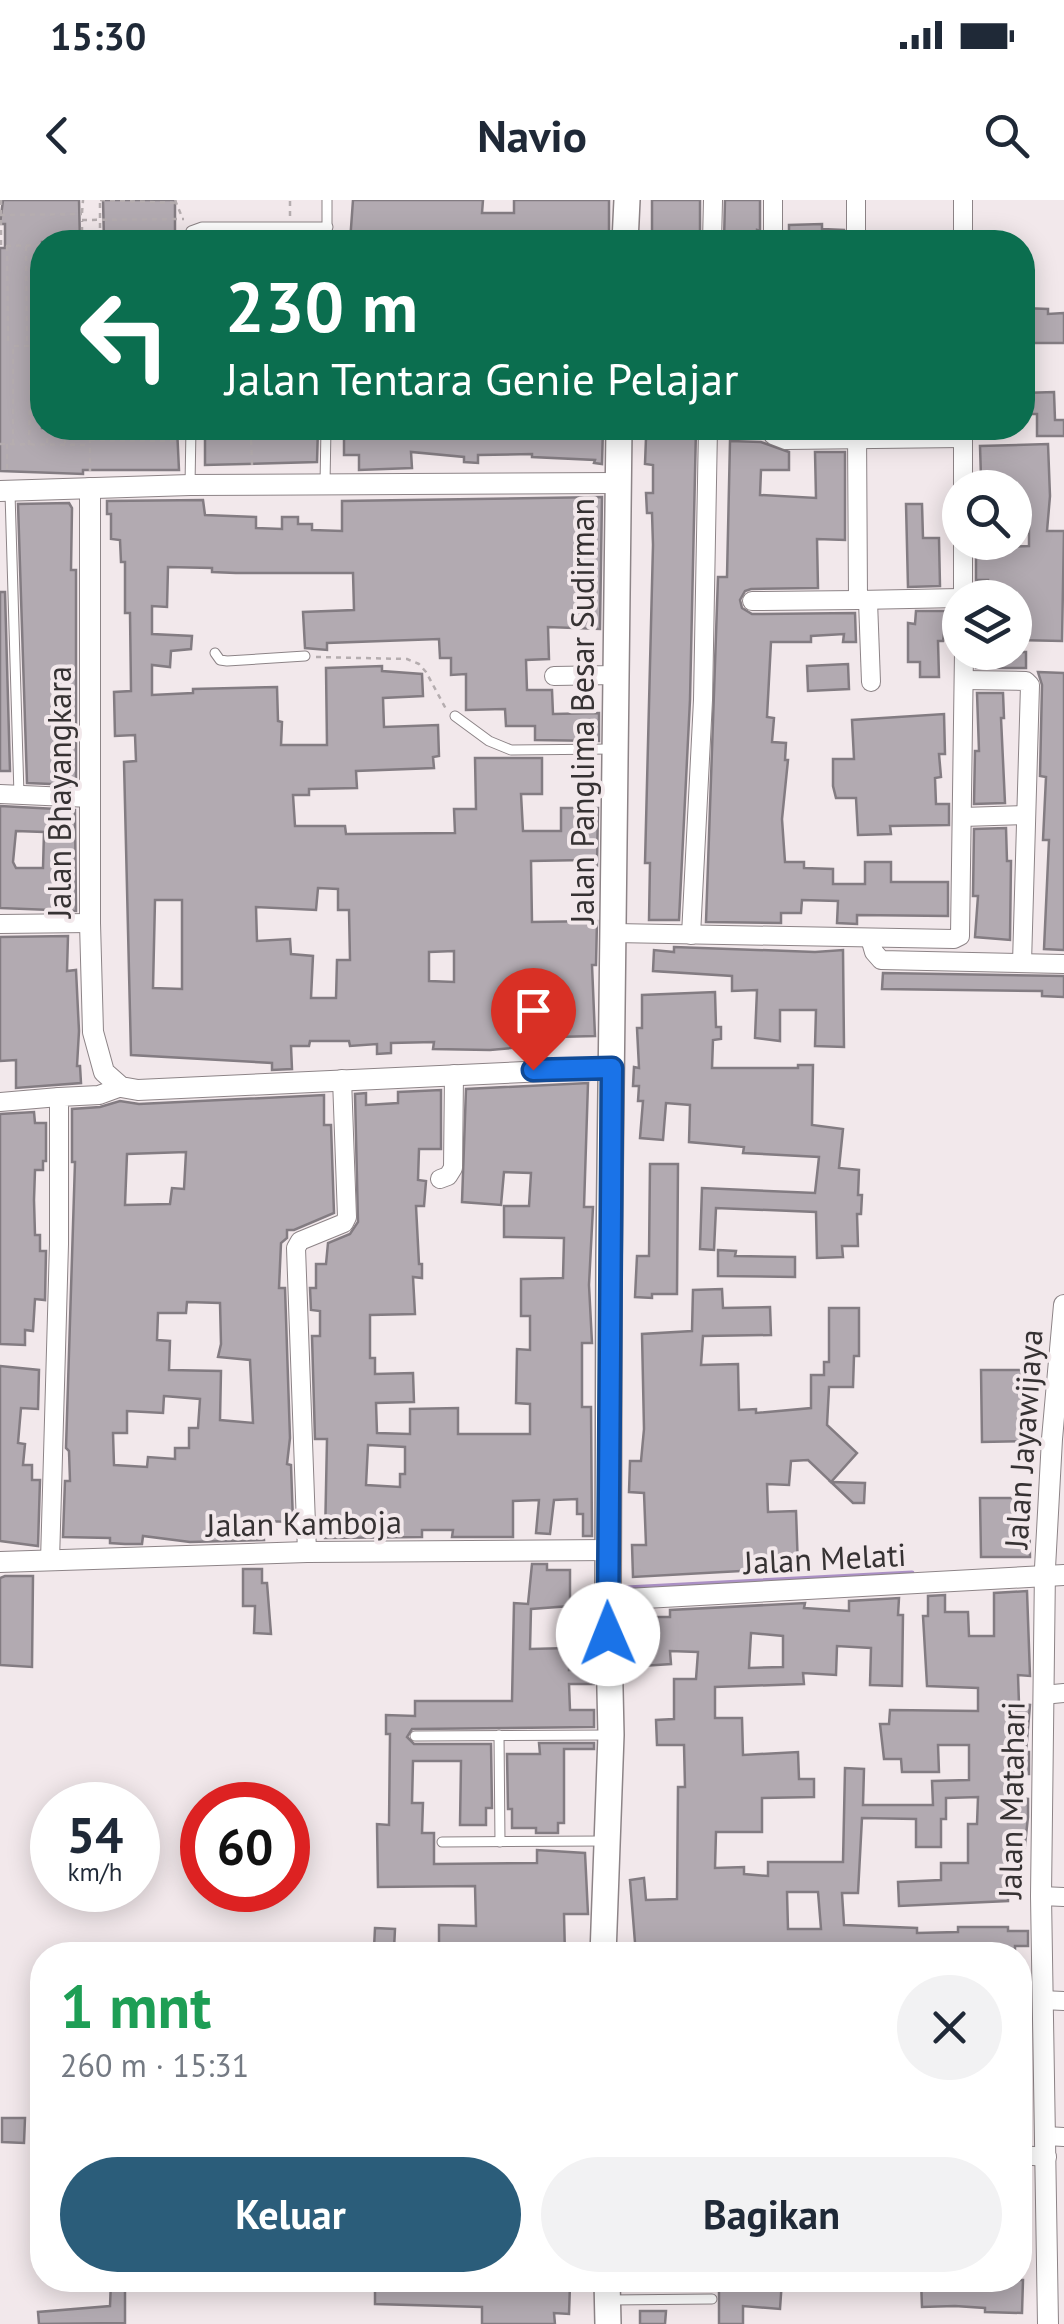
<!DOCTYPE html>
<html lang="id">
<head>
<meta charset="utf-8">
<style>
  body { margin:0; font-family:"PT Sans",sans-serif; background:#f2f2f3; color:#1f2937; height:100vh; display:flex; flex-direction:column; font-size:38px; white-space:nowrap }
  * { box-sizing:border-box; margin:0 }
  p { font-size:32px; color:#747a83 }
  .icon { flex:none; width:55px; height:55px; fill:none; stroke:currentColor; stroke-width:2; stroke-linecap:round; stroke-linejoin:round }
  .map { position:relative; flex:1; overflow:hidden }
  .sheet { position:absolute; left:30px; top:1742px; width:1002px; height:350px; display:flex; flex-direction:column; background:#fff; border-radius:40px; box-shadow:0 5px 25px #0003 }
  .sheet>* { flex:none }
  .guide { position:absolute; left:30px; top:30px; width:1005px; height:210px; border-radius:40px; box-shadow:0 5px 25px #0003; background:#0b6e4f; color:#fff; overflow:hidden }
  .buttons { position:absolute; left:942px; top:270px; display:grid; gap:20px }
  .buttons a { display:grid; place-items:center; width:90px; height:90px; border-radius:50%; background:#fff; box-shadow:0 5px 25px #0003; font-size:50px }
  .speed { position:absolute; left:30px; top:1582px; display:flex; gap:20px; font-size:50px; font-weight:700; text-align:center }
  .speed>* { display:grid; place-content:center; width:130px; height:130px; border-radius:50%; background:#fff; box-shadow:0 5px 25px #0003; line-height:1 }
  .speed small { font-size:25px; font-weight:400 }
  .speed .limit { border:15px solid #d22; background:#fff; color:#111 }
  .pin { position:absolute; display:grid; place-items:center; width:85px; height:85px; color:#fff; margin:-102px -42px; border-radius:50% 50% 50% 0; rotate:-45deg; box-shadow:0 0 10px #0007 }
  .pin .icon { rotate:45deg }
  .me { position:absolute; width:110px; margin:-55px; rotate:359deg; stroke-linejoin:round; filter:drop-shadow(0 0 8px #0008) }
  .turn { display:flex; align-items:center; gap:35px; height:210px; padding:0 30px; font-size:45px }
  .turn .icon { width:130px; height:130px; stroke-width:2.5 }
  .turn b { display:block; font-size:70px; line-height:85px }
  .round { display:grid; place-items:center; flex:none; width:105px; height:105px; border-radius:52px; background:#f2f2f3 }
  .overview { display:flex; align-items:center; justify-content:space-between; height:170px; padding:0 30px }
  h1 { font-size:60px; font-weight:700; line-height:75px; color:#1e9e55 }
  .cta { display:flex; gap:20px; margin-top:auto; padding:20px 30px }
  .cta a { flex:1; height:115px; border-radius:60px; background:#2b5d7a; color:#fff; font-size:40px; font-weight:700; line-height:115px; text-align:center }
  .cta a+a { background:#f2f2f3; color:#1f2937 }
  .status { display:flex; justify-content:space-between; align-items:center; height:70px; padding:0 50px; background:#fff; direction:ltr }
  .status svg { height:28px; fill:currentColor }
  header { display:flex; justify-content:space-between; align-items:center; height:130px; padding:0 30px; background:#fff; font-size:45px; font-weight:700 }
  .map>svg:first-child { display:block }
</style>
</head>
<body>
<div class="status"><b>15:30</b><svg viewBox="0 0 49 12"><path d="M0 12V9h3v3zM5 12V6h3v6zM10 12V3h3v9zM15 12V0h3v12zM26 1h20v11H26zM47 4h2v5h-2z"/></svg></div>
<header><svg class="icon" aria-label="back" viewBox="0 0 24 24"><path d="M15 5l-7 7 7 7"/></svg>Navio<svg class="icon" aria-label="search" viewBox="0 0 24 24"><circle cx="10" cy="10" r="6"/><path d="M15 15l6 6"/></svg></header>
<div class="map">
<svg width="1064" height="2124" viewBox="0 0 1064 2124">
  <rect width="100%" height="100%" fill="#f2e8eb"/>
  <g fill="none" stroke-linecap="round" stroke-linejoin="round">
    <!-- stream -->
    <polyline stroke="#ab90c5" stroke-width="5" points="626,1388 912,1373"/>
  </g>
  <!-- building -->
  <g fill="#b2aab1" stroke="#837c82" stroke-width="2.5" fill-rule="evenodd">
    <polygon points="3,0 79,0 80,42 42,42 42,228 177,228 179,270 83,270 83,274 0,271 0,48 5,48 5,24 0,24"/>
    <polygon points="103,0 175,0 175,42 104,42"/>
    <polygon points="353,0 483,0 482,13 514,13 514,0 609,0 609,42 350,42"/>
    <rect x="652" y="0" width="48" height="42"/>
    <polygon points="725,0 760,0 760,31 757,30 756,42 724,42"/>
    <polygon points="822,24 822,29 844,30 844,42 789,42 789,25"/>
    <polygon points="1022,108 1048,109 1048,114 1064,113 1064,143 1022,143"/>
    <polygon points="1054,192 1055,220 1064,220 1064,236 1037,236 1037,214 1022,214 1022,193"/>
    <polygon points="205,228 318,228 317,262 205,265"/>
    <polygon points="344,228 603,228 602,264 594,263 595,260 532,257 532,254 478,255 478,263 464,262 464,257 411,252 412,268 359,270 359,255 344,255"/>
    <polygon points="650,228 696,228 690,500 679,720 649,720 650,663 645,663 653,345 652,313 647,313 646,293 653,293 653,265 645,264 646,238 649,238"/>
    <polygon points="730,241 761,242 789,252 789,270 761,270 760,295 816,298 815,252 845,252 845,340 817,339 818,388 751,389 745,391 740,400 742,408 752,414 855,413 856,442 843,442 844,434 811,436 811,442 771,442 767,517 774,518 772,542 786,543 785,560 788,560 782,619 785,662 804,662 804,668 833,669 833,684 865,684 865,662 891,662 891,682 948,682 948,716 857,715 857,724 837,723 838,701 802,700 801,713 781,713 781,723 706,722 718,377 727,377"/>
    <polygon points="1048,244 1050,296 1047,331 1064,331 1062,441 1015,440 1015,398 988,398 988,380 976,380 976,348 1029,346 1029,304 1015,305 1015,288 991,288 991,278 981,278 980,246"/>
    <path d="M602 297 600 429 548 427 549 459 526 460 527 490H552L553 514 599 513V541L535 540V526H506L505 509 466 510V474L451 475V458H440L439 439 327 443V450L305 448 303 412 354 410 353 373H236L212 372V368L168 367 167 407 152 406V434L192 436 191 449 171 451 170 467 152 465V495L193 493V489L277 487 278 521 282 522 281 545H327L326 468 382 466V471L422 474 423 496 383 498 384 527 438 525 439 556 433 557 434 568 356 571 357 588 309 589V595H293L295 626H345L346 634 455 633 454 609H476L475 558H542V594H521L523 631H561V608H598L597 666H584L585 660 531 661 532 722 597 721 596 765H592L595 836 555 837 556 844 490 850 433 849 434 842 391 843V853L377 854V844L350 846 349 841H310L309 846H291L292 869 272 870V863L131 855 124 562 136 561 135 535 115 536 114 492 131 491 130 413H125V362H121L120 340 111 339V314H107V301L203 300 205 315 256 317V328L282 329V317H298V324H312V330L342 331V301ZM318 688 338 689V710H349L350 760H337L336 798H311L313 756 291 754 290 739 257 741 256 707 316 710ZM155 700H182V789L153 788ZM454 751V782L429 781V752Z"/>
    <polygon points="69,303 72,308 71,370 76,370 76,585 27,583 18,304"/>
    <polygon points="906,304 922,304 923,338 939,338 940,386 908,387"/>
    <polygon points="0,392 5,392 10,571 0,571"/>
    <polygon points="916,411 947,411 943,441 938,441 939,477 920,477 920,462 908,462 908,423 915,424"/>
    <rect x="976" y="452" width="50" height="16"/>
    <polygon points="848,464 849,489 808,491 807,466"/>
    <polygon points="1038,472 1064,473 1064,750 1044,749 1049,640 1043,640 1046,577 1040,576 1042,485"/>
    <polygon points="977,493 1003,493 1004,518 1001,518 1005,603 974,604 975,551 979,551"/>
    <polygon points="944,514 945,554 939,554 941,577 935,578 936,604 949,604 949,625 890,626 891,634 858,635 856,598 836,598 833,586 833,559 854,559 852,520"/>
    <path d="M0 606 75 610 76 711 0 708ZM16 631 44 632 43 668H16L13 662Z"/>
    <polygon points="1006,628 1007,661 1011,661 1010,740 975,737 978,696 973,696 974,629"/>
    <polygon points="68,736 67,771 76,770 79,831 77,866 80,866 81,883 16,888 16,860 0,861 0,737"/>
    <polygon points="674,747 815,752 843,750 844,847 815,846 816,810 780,810 780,841 755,838 757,790 732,791 732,776 653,771 654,750 674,752"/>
    <polygon points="883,773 1064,776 1064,797 1042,796 1042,791 882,789"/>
    <polygon points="715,792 716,827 721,827 721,839 713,840 712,868 798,868 798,865 813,865 812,925 843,929 839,968 859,970 858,995 862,995 861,1014 857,1014 858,1046 842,1046 843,1057 817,1058 816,1012 716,1008 714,1050 700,1049 702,988 815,993 819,957 743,953 744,947 689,942 690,905 666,903 663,940 640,938 643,901 638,901 639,886 633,886 634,867 639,868 637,828 642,828 642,795"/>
    <path d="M588 883 584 1007H593L589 1085 592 1143H582V1207H591L592 1336H583V1314H577V1299L554 1300 550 1334 536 1333 539 1300 513 1301V1337H452L453 1330H422V1337L325 1338 327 1239H315L312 1136H320V1111L311 1110 310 1088H316V1064H326L328 1043 350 1034 358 1022 355 894 366 893V905L398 903V892L441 890V949H419L418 980 426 981 424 1006H416L419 1064H422V1078L413 1077 415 1114 370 1115V1158H375V1174L413 1173 414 1202 376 1203 377 1233 410 1234V1209L458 1208V1234H530V1204L516 1203 517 1149 530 1150V1116H521V1079L563 1078 564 1038 504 1037V1006H529L531 973 504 972 501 1005 462 1002 466 889ZM368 1245 405 1247V1274H400V1287L366 1285Z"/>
    <path d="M324 895V925H331L334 1013 294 1030H287V1038L281 1043 279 1088H285L290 1238 287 1264 291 1265 293 1322 262 1321 264 1340 190 1342 143 1336 142 1344H125L110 1343V1338L63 1337 65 1281H70L69 1251 66 1248 75 962H72V909L100 907 120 901 139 904ZM186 952 184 989 172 988 170 1004 125 1005 127 954ZM187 1102 220 1103 221 1144 218 1157 250 1160 253 1223 220 1220 221 1171 169 1170 170 1141 157 1140 158 1113H186ZM164 1196 200 1199 198 1228H189V1248H175V1259L148 1257 147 1267 114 1265 113 1233H127V1211L163 1213Z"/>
    <polygon points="34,912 35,923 46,923 46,961 43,961 43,970 35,970 34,1000 35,1035 40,1035 40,1051 46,1051 45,1100 35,1099 33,1131 25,1130 25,1145 0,1144 0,914"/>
    <polygon points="650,964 678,964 677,1094 652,1094 652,1098 635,1097 637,1056 649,1056"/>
    <polygon points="718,1050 736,1051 735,1056 795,1057 795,1077 718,1076"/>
    <polygon points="722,1089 723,1108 770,1107 771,1135 703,1136 701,1165 738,1164 739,1210 756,1209 756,1213 811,1208 811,1175 824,1175 824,1162 829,1162 829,1108 859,1108 859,1156 854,1156 853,1187 829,1187 827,1225 857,1253 831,1282 808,1260 791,1261 789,1285 767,1284 768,1312 796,1311 798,1368 633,1377 632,1345 646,1345 644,1293 629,1292 630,1261 641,1261 644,1229 642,1134 692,1131 693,1090"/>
    <polygon points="0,1166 39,1170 38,1209 21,1208 18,1243 25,1244 23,1265 32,1265 32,1280 40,1280 38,1346 0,1341"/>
    <polygon points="981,1170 1033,1170 1034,1241 982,1242"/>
    <polygon points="831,1282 865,1283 864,1303 853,1303"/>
    <polygon points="980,1298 1029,1298 1030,1357 981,1357"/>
    <polygon points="532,1364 547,1364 547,1370 570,1370 570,1406 531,1409 530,1449 569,1448 569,1470 593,1470 594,1484 569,1484 570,1510 594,1510 594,1527 412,1529 407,1537 414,1544 491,1544 492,1608 486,1608 486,1625 460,1625 461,1561 413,1561 412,1603 423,1603 422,1633 434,1633 434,1664 537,1663 537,1650 585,1653 588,1714 564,1714 565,1755 486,1755 486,1752 463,1752 463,1746 439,1745 439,1725 476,1726 475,1686 378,1687 377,1624 389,1625 390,1534 386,1534 386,1515 415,1516 415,1501 512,1501 514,1403 528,1404"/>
    <polygon points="243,1369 262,1369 262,1383 267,1383 271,1434 254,1433 255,1406 243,1406"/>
    <polygon points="5,1376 33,1376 32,1467 0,1465 0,1378"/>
    <path d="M1027 1391 1030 1476 1018 1475 1019 1504 1030 1505 1026 1552H1029V1574H1018V1598L1028 1599V1617L1022 1673H1008V1701L899 1706 898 1682 941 1680V1663H968V1624H977L978 1597 946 1598V1619H941V1647H916V1619L862 1618 858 1693H842L844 1725 917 1728V1733L958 1732V1727H1008V1731H1028V1746H1015V1755H963V1750L886 1755H636L630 1680 644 1678 646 1700 677 1699 678 1587H685L684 1545H657L656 1520 674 1519V1479H696L698 1452 670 1451 671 1464 642 1466 640 1430H635V1417H670V1410L805 1403 804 1408 849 1411V1401L899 1398 898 1415H903L902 1486 870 1485 871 1448 837 1446 836 1475 803 1473 804 1484 715 1487V1518H742L743 1555 798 1552 799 1579H814V1597L762 1598V1632H716L715 1668 744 1667V1674L768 1676V1662H843L845 1568 864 1569 863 1605H933L932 1581 969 1580V1545H938L939 1572H902L901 1559H884L880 1524H889L890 1510 978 1511V1488L927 1486 923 1416H928V1396L945 1395V1412H968L969 1436H994V1393ZM751 1433 783 1436V1467L749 1468ZM787 1692H818L821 1729H788Z"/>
    <polygon points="539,1543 594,1543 594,1549 564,1549 564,1623 558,1623 558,1633 536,1633 536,1628 512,1628 512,1609 508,1609 507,1554 540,1554"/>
    <polygon points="375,1728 395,1729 394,1749 374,1748"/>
    <polygon points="2,1918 25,1918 24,1943 2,1942"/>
    <polygon points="111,2080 125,2080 125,2123 39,2124 38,2112 110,2106"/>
    <polygon points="375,2080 570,2085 569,2114 554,2113 555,2124 482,2124 482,2107 375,2104"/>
    <polygon points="719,2080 782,2080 780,2109 743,2106 743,2124 719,2124"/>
    <polygon points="921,2080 997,2084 997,2080 1023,2080 1022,2113 985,2112 985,2108 955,2106 922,2107"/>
    <polygon points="640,2111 666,2111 665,2124 640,2124"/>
  </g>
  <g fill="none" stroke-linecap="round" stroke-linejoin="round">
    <defs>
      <g id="service">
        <polyline points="327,0 327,42"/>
        <polyline points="188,42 191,31 202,27 328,27"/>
        <polyline points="325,284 326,228"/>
        <polyline points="190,285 191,228"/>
        <polyline points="10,293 19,595"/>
        <polyline points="215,453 220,460 227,461 305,456"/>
        <polyline points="455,516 489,541 511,550 613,549"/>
        <polyline points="499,1535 500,1642"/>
        <polyline points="415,1536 609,1535"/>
        <polyline points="442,1642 603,1641"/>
        <polyline points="610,2100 712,2099"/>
      </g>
      <g id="minor">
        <polyline points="712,42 713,0"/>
        <polyline points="773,42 773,0"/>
        <polyline points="856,42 856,0"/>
        <polyline points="963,42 963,0"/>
        <polyline points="770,228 773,235 786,240 963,238"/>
        <polyline points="857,228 858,400 960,398"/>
        <polyline points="963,288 963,228"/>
        <polyline points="963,398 963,342"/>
        <polyline points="752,401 858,400"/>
        <polyline points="868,401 871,482"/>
        <polyline points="554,476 616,475"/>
        <polyline points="964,480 1026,481 1030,485 1022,763"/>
        <polyline points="0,594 91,598"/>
        <polyline points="962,617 1026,615"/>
        <polyline points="0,724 90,723"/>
        <polyline points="614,733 954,739 960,736 964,452"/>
        <polyline points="691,735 703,500 708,228"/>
        <polyline points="870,738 874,752 881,760 1064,764"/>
        <polyline points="0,902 59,897"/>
        <polyline points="440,979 448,976 453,968 454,874"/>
        <polyline points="307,1352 296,1048 300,1041 344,1023 347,1017 342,879"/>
        <polyline points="50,1361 59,1044 59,897 99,895 121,887"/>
        <polyline points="1043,1495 1064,1493"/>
        <polyline points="1041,1696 1064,1697"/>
        <polyline points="1042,1800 1064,1801"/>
        <polyline points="1046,1936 1064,1937"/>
        <polyline points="1020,1955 1047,1957"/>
      </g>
      <g id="tertiary">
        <polyline points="90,288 90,723 93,832 104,872 121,887 138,890 612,868"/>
        <polyline points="0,291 190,285 618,283"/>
        <polyline points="0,1362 307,1352 609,1350"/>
        <polyline points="608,1400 1064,1375"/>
        <polyline points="1048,2124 1041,1696 1045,1368 1052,1239 1064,1105"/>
      </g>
      <g id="primary">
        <polyline points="625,42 627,0"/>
        <polyline points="603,1755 611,1535 608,1400 609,1056 619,228"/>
        <polyline points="607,2080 608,2124"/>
      </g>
    </defs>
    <!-- service casing -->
    <use href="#service" stroke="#8d8487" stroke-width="11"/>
    <!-- minor casing -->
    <use href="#minor" stroke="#8d8487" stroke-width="20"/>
    <!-- tertiary casing -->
    <use href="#tertiary" stroke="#8d8487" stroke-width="22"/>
    <!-- primary casing -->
    <use href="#primary" stroke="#8d8487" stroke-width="28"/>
    <!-- path -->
    <g stroke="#b5adaf" stroke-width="2.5" stroke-dasharray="5 5" stroke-linecap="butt">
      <polyline points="1,0 1,46"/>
      <polyline points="100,0 175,3"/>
      <polyline points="175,0 182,17"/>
      <polyline points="100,3 100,42"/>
      <polyline points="82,13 83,0"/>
      <polyline points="0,15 82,14"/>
      <polyline points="290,16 290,0"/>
      <polyline points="82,20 184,19"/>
      <polyline points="100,35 151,36 151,42"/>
      <polyline points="82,42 82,21"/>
      <polyline points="6,46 42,45"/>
      <polyline points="7,46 8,146"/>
      <polyline points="26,46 27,146"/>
      <polyline points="14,146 42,146"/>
      <polyline points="90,228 90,271"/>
      <polyline points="103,228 103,238"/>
      <polyline points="150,228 150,238"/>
      <polyline points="225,228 225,234 250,236"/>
      <polyline points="130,238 130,228"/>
      <polyline points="90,240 178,241"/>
      <polyline points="47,243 48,228"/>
      <polyline points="65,243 65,228"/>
      <polyline points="0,244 90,245"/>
      <polyline points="7,244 7,270"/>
      <polyline points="13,244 13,146"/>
      <polyline points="29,245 31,146"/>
      <polyline points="252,265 251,237 298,236 298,228"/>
      <polyline points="316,457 407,459 419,464 426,472 446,509"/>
    </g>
    <!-- service -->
    <use href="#service" stroke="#fff" stroke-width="9"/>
    <!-- minor -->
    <use href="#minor" stroke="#fff" stroke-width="18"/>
    <!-- tertiary -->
    <use href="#tertiary" stroke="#fff" stroke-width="20"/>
    <!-- primary -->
    <use href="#primary" stroke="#fff" stroke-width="25"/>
  </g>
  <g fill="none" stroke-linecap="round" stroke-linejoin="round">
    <defs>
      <polyline id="route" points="533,870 612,868 608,1434"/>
    </defs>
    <!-- route casing -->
    <use href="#route" stroke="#114b97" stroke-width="25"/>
    <!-- route -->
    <use href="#route" stroke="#1a73e8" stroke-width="18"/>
  </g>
  <g text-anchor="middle" stroke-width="8" stroke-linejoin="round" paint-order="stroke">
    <!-- street labels -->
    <g font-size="32" fill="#363233" stroke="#f2e8eb">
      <text transform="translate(583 511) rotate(-90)" y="11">Jalan Panglima Besar Sudirman</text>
      <text transform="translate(60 592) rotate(-90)" y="11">Jalan Bhayangkara</text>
      <text transform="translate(1024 1239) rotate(-86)" y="11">Jalan Jayawijaya</text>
      <text transform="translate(304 1324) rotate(-1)" y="11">Jalan Kamboja</text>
      <text transform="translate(825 1359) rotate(-3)" y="11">Jalan Melati</text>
      <text transform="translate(1012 1600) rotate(-89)" y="11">Jalan Matahari</text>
    </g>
  </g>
</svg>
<div class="buttons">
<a><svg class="icon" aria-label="search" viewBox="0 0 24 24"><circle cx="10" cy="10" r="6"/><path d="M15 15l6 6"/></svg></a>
<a><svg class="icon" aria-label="layers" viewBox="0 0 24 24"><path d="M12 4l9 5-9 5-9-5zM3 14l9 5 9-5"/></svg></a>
</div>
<div class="speed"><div>54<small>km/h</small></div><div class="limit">60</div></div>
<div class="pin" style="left:533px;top:870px;background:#d93025"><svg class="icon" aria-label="arrive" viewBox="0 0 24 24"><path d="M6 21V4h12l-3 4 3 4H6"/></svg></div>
<svg class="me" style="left:608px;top:1434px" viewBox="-20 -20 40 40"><circle r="19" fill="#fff"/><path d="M0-13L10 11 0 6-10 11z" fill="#1a73e8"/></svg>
<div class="guide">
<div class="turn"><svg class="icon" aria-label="left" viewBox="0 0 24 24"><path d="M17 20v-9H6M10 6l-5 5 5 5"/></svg><div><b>230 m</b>Jalan Tentara Genie Pelajar</div></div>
</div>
<section class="sheet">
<div class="overview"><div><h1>1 mnt</h1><p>260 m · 15:31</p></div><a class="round"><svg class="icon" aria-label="close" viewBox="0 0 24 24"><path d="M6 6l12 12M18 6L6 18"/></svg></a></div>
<div class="cta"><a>Keluar</a><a>Bagikan</a></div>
</section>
</div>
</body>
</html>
